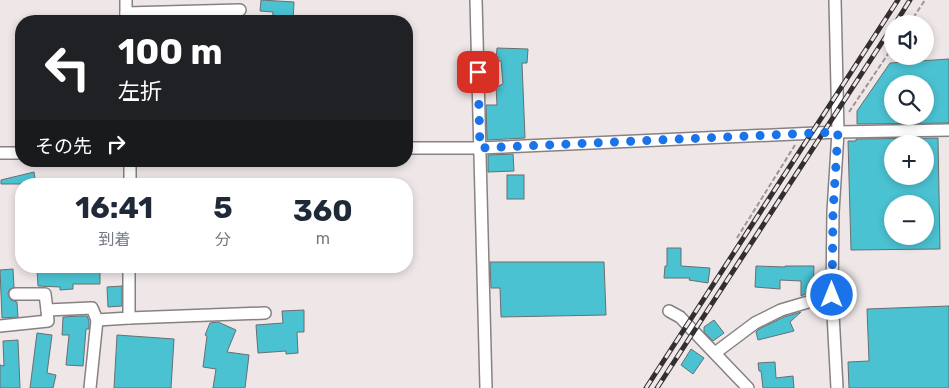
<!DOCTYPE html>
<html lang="ja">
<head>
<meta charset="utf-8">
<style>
  body { margin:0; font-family:Rubik,"Noto Sans JP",sans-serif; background:#f2f2f3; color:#1f2937; height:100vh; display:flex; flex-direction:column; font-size:19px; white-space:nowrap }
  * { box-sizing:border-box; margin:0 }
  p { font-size:16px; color:#747a83 }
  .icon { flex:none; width:28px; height:28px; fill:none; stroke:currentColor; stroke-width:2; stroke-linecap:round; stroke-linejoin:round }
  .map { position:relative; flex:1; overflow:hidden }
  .side { position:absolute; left:15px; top:178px; width:398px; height:95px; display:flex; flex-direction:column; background:#fff; border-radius:20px; box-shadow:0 2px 8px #0003 }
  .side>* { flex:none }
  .guide { position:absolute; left:15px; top:15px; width:398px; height:152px; border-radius:20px; box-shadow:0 2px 8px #0003; background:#202124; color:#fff; overflow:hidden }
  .controls { position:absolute; left:884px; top:15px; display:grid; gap:10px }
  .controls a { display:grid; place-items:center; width:50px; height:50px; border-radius:50%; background:#fff; box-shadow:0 2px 8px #0003; font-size:25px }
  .pin { position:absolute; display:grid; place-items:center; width:42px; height:42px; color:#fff; margin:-21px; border-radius:10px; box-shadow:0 2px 8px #0006 }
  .me { position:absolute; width:55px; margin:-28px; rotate:0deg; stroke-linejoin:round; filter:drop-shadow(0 0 4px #0008) }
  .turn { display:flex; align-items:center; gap:18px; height:105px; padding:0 20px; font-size:22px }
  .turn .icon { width:65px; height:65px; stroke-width:2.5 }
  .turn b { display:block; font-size:35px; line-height:42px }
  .then { display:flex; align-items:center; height:48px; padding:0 20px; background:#0003; gap:10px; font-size:19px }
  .eta { display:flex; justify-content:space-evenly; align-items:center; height:85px; text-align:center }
  .eta b { font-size:30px; font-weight:700; line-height:35px }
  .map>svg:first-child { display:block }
</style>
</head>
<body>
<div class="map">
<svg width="949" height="388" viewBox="0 0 949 388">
  <rect width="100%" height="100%" fill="#eee6e7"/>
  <!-- building -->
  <g fill="#4bc2d2" stroke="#686f70" fill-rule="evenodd">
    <polygon points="261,0 294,2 293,21 272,21 273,12 260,11"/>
    <polygon points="497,48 528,49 527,63 522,63 525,138 487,140 486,105 497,105 496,87 503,84 501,61 496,61"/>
    <path d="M949 59V123L857 124V111L890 63ZM892 84H925V116H892Z"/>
    <path d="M938 138 940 249 851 250 848 141H856V139ZM892 144H925V176H892ZM892 204H925V236H892Z"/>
    <polygon points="513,154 514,171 488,172 488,155"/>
    <polygon points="34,172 36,184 1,184 1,180"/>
    <rect x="507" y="175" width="17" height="24"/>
    <polygon points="667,248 681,248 681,266 710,268 708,283 689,280 690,278 664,278 665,266 667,266"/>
    <polygon points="490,262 604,262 606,315 501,317 500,288 491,288"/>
    <polygon points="756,266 785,267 785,266 814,266 813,291 801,296 801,281 780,280 780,289 755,287"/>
    <polygon points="13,269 14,287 9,290 8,294 11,300 17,302 18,317 2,318 0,270"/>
    <polygon points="37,269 49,269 49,272 100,270 100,284 73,284 73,289 60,290 60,287 38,286"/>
    <polygon points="122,286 122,306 108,307 107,287"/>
    <polygon points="949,306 949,388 849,388 848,362 869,361 867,309"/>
    <polygon points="304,310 304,332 297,332 298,353 286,354 286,351 258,353 256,325 283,323 282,311"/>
    <polygon points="801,312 790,322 794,331 758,340 756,332 759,329 784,317"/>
    <polygon points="80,316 87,316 89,321 89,329 86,329 83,366 66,365 69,335 62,335 63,317"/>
    <polygon points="714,320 724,333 713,341 704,332 704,327"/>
    <polygon points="218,322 236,330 227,352 249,355 245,388 213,388 216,369 203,367 207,336 205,335 210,323"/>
    <polygon points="37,333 52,335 47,373 56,375 53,388 30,388"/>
    <polygon points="117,335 174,339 171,388 114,388"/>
    <polygon points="18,340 20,388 0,388 0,365 4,366 3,341"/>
    <polygon points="691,349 704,358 693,374 681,365"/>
    <polygon points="775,362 776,378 793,376 794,388 763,388 761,371 759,371 758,363"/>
  </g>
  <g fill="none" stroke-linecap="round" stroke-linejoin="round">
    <defs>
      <g id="minor">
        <polyline points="126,0 126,21"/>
        <polyline points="476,0 486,388"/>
        <polyline points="835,0 838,132 833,212 832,295 837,388"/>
        <polyline points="126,13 240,10"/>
        <polyline points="406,148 480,148 838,132 949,130"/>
        <polyline points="0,153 21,153"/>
        <polyline points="130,184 130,161"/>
        <polyline points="15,294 45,294 47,310"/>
        <polyline points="669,311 680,317 748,388"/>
        <polyline points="129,318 265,313"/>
        <polyline points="0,326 48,321 47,310 92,308 97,320"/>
        <polyline points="715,353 755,323 781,310 832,295"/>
        <polyline points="90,388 97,320 129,318 129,266"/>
      </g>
    </defs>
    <!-- minor casing -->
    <use href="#minor" stroke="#888182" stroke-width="14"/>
    <!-- path -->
    <g stroke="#9c9697" stroke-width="2" stroke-dasharray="5 2.5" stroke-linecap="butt">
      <polyline points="909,24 925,0"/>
      <polyline points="849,112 892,48"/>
      <polyline points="737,238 795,145"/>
    </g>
    <!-- minor -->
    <use href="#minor" stroke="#fff" stroke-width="11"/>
    <defs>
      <g id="rail">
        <polyline points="895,24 910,0"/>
        <polyline points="646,388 898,0"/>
        <polyline points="657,388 892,27"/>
      </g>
    </defs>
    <!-- rail casing -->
    <use href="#rail" stroke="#322f30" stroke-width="5"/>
    <!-- rail -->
    <use href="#rail" stroke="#eee6e7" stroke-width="3" stroke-dasharray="9" stroke-linecap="butt"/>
  </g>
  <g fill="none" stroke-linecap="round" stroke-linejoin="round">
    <!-- route -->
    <polyline stroke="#1a73e8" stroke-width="9" stroke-dasharray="0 16.2" points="478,72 480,148 838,132 833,212 832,295"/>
  </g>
</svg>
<div class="controls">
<a><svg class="icon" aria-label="sound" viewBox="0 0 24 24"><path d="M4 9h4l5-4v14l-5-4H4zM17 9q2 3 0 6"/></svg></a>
<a><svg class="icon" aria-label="search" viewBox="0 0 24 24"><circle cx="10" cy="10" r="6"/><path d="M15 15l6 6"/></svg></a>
<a>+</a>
<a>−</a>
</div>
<div class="pin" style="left:478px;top:72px;background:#d93025"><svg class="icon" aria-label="arrive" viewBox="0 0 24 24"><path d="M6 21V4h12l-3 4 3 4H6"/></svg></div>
<svg class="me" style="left:832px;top:295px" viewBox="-20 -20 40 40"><circle r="17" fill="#1a73e8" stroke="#fff" stroke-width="3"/><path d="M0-11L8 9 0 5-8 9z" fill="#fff"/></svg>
<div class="guide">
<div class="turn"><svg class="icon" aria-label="left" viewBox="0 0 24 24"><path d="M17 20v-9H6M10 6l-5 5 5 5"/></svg><div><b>100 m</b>左折</div></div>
<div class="then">その先<svg class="icon" aria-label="right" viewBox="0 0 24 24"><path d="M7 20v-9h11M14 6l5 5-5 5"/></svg></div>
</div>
<section class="side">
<div class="eta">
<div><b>16:41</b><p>到着</p></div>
<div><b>5</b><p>分</p></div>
<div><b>360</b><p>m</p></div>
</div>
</section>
</div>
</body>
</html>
